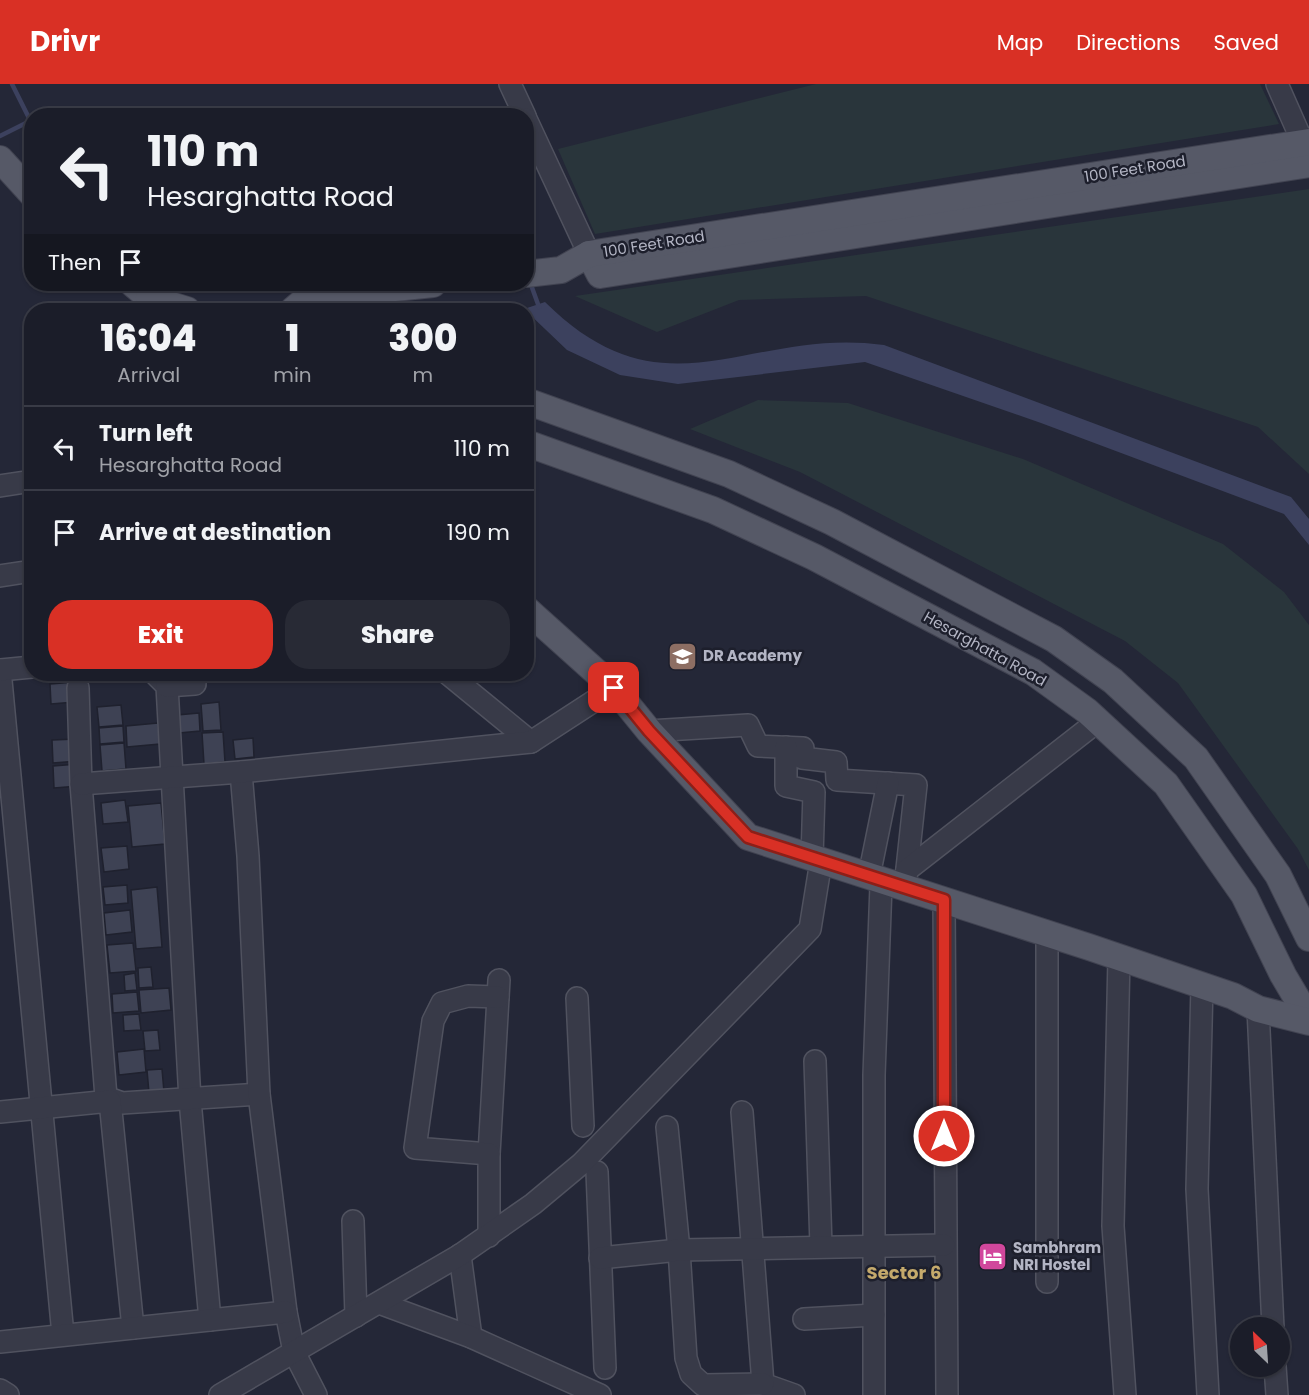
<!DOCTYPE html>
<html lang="en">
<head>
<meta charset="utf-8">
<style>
  body { margin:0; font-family:Poppins,sans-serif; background:#282a35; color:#f1f3f6; height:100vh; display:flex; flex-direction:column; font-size:22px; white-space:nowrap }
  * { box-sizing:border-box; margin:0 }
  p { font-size:20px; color:#a0a2a8 }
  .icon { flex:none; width:33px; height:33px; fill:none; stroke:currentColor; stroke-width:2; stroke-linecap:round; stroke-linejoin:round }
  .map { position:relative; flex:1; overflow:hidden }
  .details { position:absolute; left:24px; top:219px; width:510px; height:378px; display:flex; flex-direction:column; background:#1b1d29; border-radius:24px; box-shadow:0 2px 4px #0004,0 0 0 2px #393b46 }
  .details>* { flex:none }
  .banner { position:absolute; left:24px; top:24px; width:510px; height:183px; border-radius:24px; box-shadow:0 2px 4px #0004,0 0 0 2px #393b46; background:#1b1d29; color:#f1f3f6; overflow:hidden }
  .needle { width:39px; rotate:335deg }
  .tools { position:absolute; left:1230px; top:1233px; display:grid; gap:12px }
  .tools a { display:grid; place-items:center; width:60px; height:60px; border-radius:50%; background:#1b1d29; box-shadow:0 2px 4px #0004,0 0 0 2px #393b46; font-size:30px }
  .pin { position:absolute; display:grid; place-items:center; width:51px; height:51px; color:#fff; margin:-26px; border-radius:12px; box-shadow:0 3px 9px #0006 }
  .me { position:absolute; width:66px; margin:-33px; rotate:0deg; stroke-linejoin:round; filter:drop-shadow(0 0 4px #0008) }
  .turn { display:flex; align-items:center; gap:21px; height:126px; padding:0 24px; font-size:27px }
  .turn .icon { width:78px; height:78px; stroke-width:2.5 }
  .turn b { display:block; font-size:42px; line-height:51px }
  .then { display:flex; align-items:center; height:57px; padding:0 24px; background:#0003; gap:12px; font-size:22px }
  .eta { display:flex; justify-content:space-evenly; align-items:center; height:102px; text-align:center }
  .eta b { font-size:36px; font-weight:800; line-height:42px }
  .cta { display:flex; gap:12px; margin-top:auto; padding:12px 24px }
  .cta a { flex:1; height:69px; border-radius:24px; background:#d93025; color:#fff; font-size:24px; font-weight:800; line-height:69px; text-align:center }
  .cta a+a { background:#282a35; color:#f1f3f6 }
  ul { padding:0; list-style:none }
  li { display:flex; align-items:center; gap:18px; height:84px; padding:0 24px; border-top:2px solid #393b46 }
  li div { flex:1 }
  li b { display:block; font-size:22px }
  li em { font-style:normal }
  header { display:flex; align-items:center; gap:36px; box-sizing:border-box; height:84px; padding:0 30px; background:#d93025; color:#fff }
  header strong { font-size:28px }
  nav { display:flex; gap:33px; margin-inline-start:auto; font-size:21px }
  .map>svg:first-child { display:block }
</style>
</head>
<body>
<header>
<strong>Drivr</strong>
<nav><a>Map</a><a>Directions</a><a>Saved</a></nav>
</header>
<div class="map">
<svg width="1309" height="1311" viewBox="0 0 1309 1311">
  <rect width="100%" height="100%" fill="#242737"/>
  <!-- green -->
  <g fill="#29353b">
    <polygon points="816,0 1260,0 1279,40 595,150 558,65"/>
    <polygon points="1309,105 1309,390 1258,343 866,212 739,216 657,248 575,212"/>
    <polygon points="758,316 848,319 1023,375 1223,460 1284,508 1309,541 1309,786 1298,765 1178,599 1125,557 800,388 690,345"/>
  </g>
  <!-- water -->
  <path fill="#3c415e" d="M545 218C666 338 748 242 884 261L1291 413 1309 435V461L1284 430 1041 339 865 278 678 300 620 291 567 266 524 225Z"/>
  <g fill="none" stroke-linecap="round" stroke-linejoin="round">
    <!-- stream -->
    <g stroke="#3c415e" stroke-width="4.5">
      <polyline points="12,0 30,36"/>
      <polyline points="0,52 32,36"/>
      <polyline points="530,198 539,223"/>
    </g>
  </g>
  <!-- building -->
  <g fill="#3e4254" stroke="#1f212e" stroke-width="1.5">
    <polygon points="74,598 75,618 51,620 50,600"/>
    <polygon points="219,618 221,646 203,647 201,620"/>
    <polygon points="121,621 123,641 99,643 97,623"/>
    <polygon points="199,629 200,647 179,649 177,631"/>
    <polygon points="158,639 160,660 127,663 126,642"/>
    <polygon points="123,642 124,658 100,660 99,644"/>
    <polygon points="223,648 225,678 204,680 202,649"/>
    <polygon points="253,654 254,673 235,675 233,656"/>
    <polygon points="77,655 78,677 53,679 52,656"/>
    <polygon points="124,659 126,685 102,687 100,661"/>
    <polygon points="78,680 79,702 54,704 53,682"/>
    <polygon points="125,716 128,738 103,740 101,719"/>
    <polygon points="161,719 165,760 132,763 128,722"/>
    <polygon points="127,762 129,785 104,788 101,764"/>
    <polygon points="127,801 128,819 105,821 103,803"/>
    <polygon points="157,803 162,863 136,865 131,806"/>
    <polygon points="130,826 132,848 106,851 104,829"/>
    <polygon points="133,859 136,887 110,889 107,861"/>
    <polygon points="151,883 153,903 139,904 138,884"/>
    <polygon points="135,889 137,906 125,907 124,891"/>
    <polygon points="169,904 171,926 141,929 139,906"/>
    <polygon points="137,908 139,927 113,929 112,910"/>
    <polygon points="139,930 141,946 124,947 123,931"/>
    <polygon points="158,946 160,966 145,967 143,947"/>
    <polygon points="144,965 146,988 119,991 117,968"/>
    <polygon points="162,985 164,1008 149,1009 147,986"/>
  </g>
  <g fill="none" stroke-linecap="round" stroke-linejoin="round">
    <defs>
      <g id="minor">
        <polyline points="510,0 525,32"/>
        <polyline points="1277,0 1303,59"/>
        <polyline points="526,35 589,170"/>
        <polyline points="0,402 32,397"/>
        <polyline points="0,492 32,487"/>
        <polyline points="0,586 63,1251"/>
        <polyline points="0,586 32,583"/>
        <polyline points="155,590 167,602 190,1016 210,1236"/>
        <polyline points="448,590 531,658"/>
        <polyline points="167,602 195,600"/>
        <polyline points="78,604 81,700 106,1013 122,1019 259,1010"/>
        <polyline points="649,647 748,641 758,662 803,664 802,674 836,678 837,696 916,701 905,803"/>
        <polyline points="786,663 786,702 814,708 812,774"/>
        <polyline points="241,688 248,772 259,1010 286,1228 294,1268 316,1311"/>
        <polyline points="81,700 241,688 531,658 614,604"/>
        <polyline points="907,786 1098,637"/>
        <polyline points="869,792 888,699"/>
        <polyline points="944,816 947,1311"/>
        <polyline points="1119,873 1113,1142 1125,1311"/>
        <polyline points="1202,901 1197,1105 1208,1311"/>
        <polyline points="577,914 583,1042"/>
        <polyline points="1258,925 1273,1244"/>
        <polyline points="815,977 821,1162"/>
        <polyline points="0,1028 110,1017 133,1244"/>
        <polyline points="742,1028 763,1300 794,1311"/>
        <polyline points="667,1043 679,1166 686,1274 691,1290 703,1301 763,1300"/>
        <polyline points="489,1070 499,896"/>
        <polyline points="597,1088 605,1284"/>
        <polyline points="353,1137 356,1232"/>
        <polyline points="489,1152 489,1070 415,1064 433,937 442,919 468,912 498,913"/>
        <polyline points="460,1171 471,1253"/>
        <polyline points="600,1174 679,1166 944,1161"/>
        <polyline points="1047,1198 1047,849"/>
        <polyline points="379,1219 471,1253 600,1311"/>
        <polyline points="804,1235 874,1231"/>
        <polyline points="0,1258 286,1228"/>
        <polyline points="1275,1282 1277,1311"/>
        <polyline points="0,1306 8,1311"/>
        <polyline points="220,1311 460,1171 533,1120 581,1080 810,845 821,777"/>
        <polyline points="874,1311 874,991 881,801 885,797"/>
      </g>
      <g id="major">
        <polyline points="0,75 32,110"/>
        <polyline points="589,170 600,191 1309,80"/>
        <polyline points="526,190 561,186 589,170 1309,58"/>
        <polyline points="133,200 164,226"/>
        <polyline points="149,214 187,226"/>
        <polyline points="293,226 308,213 433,200"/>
        <polyline points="526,317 729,390 832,438 1054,555 1113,597 1196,674 1278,791 1309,854"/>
        <polyline points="526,359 713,426 814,473 1033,588 1087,627 1166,700 1244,811 1283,891 1309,935"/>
        <polyline points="526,525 614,604 649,647 748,753 1089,863 1233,912 1258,925 1309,938"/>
      </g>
    </defs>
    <!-- minor casing -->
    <use href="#minor" stroke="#50525f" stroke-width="24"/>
    <!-- major casing -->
    <use href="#major" stroke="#414351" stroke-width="28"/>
    <!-- minor -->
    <use href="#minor" stroke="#383a48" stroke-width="21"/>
    <!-- major -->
    <use href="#major" stroke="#565967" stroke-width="26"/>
  </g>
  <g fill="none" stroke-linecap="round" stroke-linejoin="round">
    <defs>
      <polyline id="route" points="614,604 649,647 748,753 944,816 944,1052"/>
    </defs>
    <!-- route casing -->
    <use href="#route" stroke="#8d1f18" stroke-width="15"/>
    <!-- route -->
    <use href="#route" stroke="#d93025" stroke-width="10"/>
  </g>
  <!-- icons -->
  <defs>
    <symbol id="university-square" viewBox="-11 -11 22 22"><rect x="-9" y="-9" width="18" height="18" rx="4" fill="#8d6e63" stroke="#1d1f2c"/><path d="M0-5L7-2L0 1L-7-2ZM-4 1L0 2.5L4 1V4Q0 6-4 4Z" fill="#fff"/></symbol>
    <symbol id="hotel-square" viewBox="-11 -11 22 22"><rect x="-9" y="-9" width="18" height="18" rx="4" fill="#d1479c" stroke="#1d1f2c"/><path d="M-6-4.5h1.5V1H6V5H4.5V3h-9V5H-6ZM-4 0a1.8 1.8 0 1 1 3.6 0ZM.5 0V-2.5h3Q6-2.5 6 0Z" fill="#fff"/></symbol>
  </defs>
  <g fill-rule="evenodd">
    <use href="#university-square" x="666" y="556" width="33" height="33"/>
    <use href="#hotel-square" x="976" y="1156" width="33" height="33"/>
  </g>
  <g text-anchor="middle" stroke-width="5" stroke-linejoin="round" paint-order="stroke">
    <!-- street labels -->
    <g font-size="15" fill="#b3b5c4" stroke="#1d1f2c">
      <text transform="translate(1135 85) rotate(-9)" y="5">100 Feet Road</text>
      <text transform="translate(654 160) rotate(-9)" y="5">100 Feet Road</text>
      <text transform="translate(985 565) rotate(29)" y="5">Hesarghatta Road</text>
    </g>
    <!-- poi labels -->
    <g font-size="15" font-weight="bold" fill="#b3b5c4" stroke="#1d1f2c" text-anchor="start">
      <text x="703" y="577">DR Academy</text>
      <text x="1013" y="1169">Sambhram<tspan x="1013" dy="17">NRI Hostel</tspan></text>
    </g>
    <!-- quarter labels -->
    <g font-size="18" font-weight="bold" fill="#c5aa6c" stroke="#1d1f2c">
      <text x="904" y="1195">Sector 6</text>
    </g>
  </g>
</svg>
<div class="tools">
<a><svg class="needle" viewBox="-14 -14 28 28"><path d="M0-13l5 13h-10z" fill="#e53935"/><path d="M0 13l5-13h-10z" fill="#a0a2a8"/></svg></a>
</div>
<div class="pin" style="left:614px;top:604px;background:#d93025"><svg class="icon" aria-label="arrive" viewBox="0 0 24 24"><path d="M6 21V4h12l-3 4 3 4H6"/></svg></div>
<svg class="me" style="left:944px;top:1052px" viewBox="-20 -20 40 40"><circle r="17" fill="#d93025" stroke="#fff" stroke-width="3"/><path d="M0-11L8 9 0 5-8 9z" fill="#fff"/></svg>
<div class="banner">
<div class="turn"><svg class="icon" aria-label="left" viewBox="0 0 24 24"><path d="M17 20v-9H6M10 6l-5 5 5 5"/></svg><div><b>110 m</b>Hesarghatta Road</div></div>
<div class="then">Then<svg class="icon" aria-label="arrive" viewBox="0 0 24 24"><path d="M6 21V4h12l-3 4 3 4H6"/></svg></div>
</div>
<section class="details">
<div class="eta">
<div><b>16:04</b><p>Arrival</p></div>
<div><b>1</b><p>min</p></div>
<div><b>300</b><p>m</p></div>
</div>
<ul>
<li><svg class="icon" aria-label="left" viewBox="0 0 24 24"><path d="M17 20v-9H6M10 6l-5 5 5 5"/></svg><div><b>Turn left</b><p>Hesarghatta Road</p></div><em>110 m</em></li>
<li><svg class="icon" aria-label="arrive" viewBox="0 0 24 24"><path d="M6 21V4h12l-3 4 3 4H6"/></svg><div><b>Arrive at destination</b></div><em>190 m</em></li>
</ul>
<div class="cta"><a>Exit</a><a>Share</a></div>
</section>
</div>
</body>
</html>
